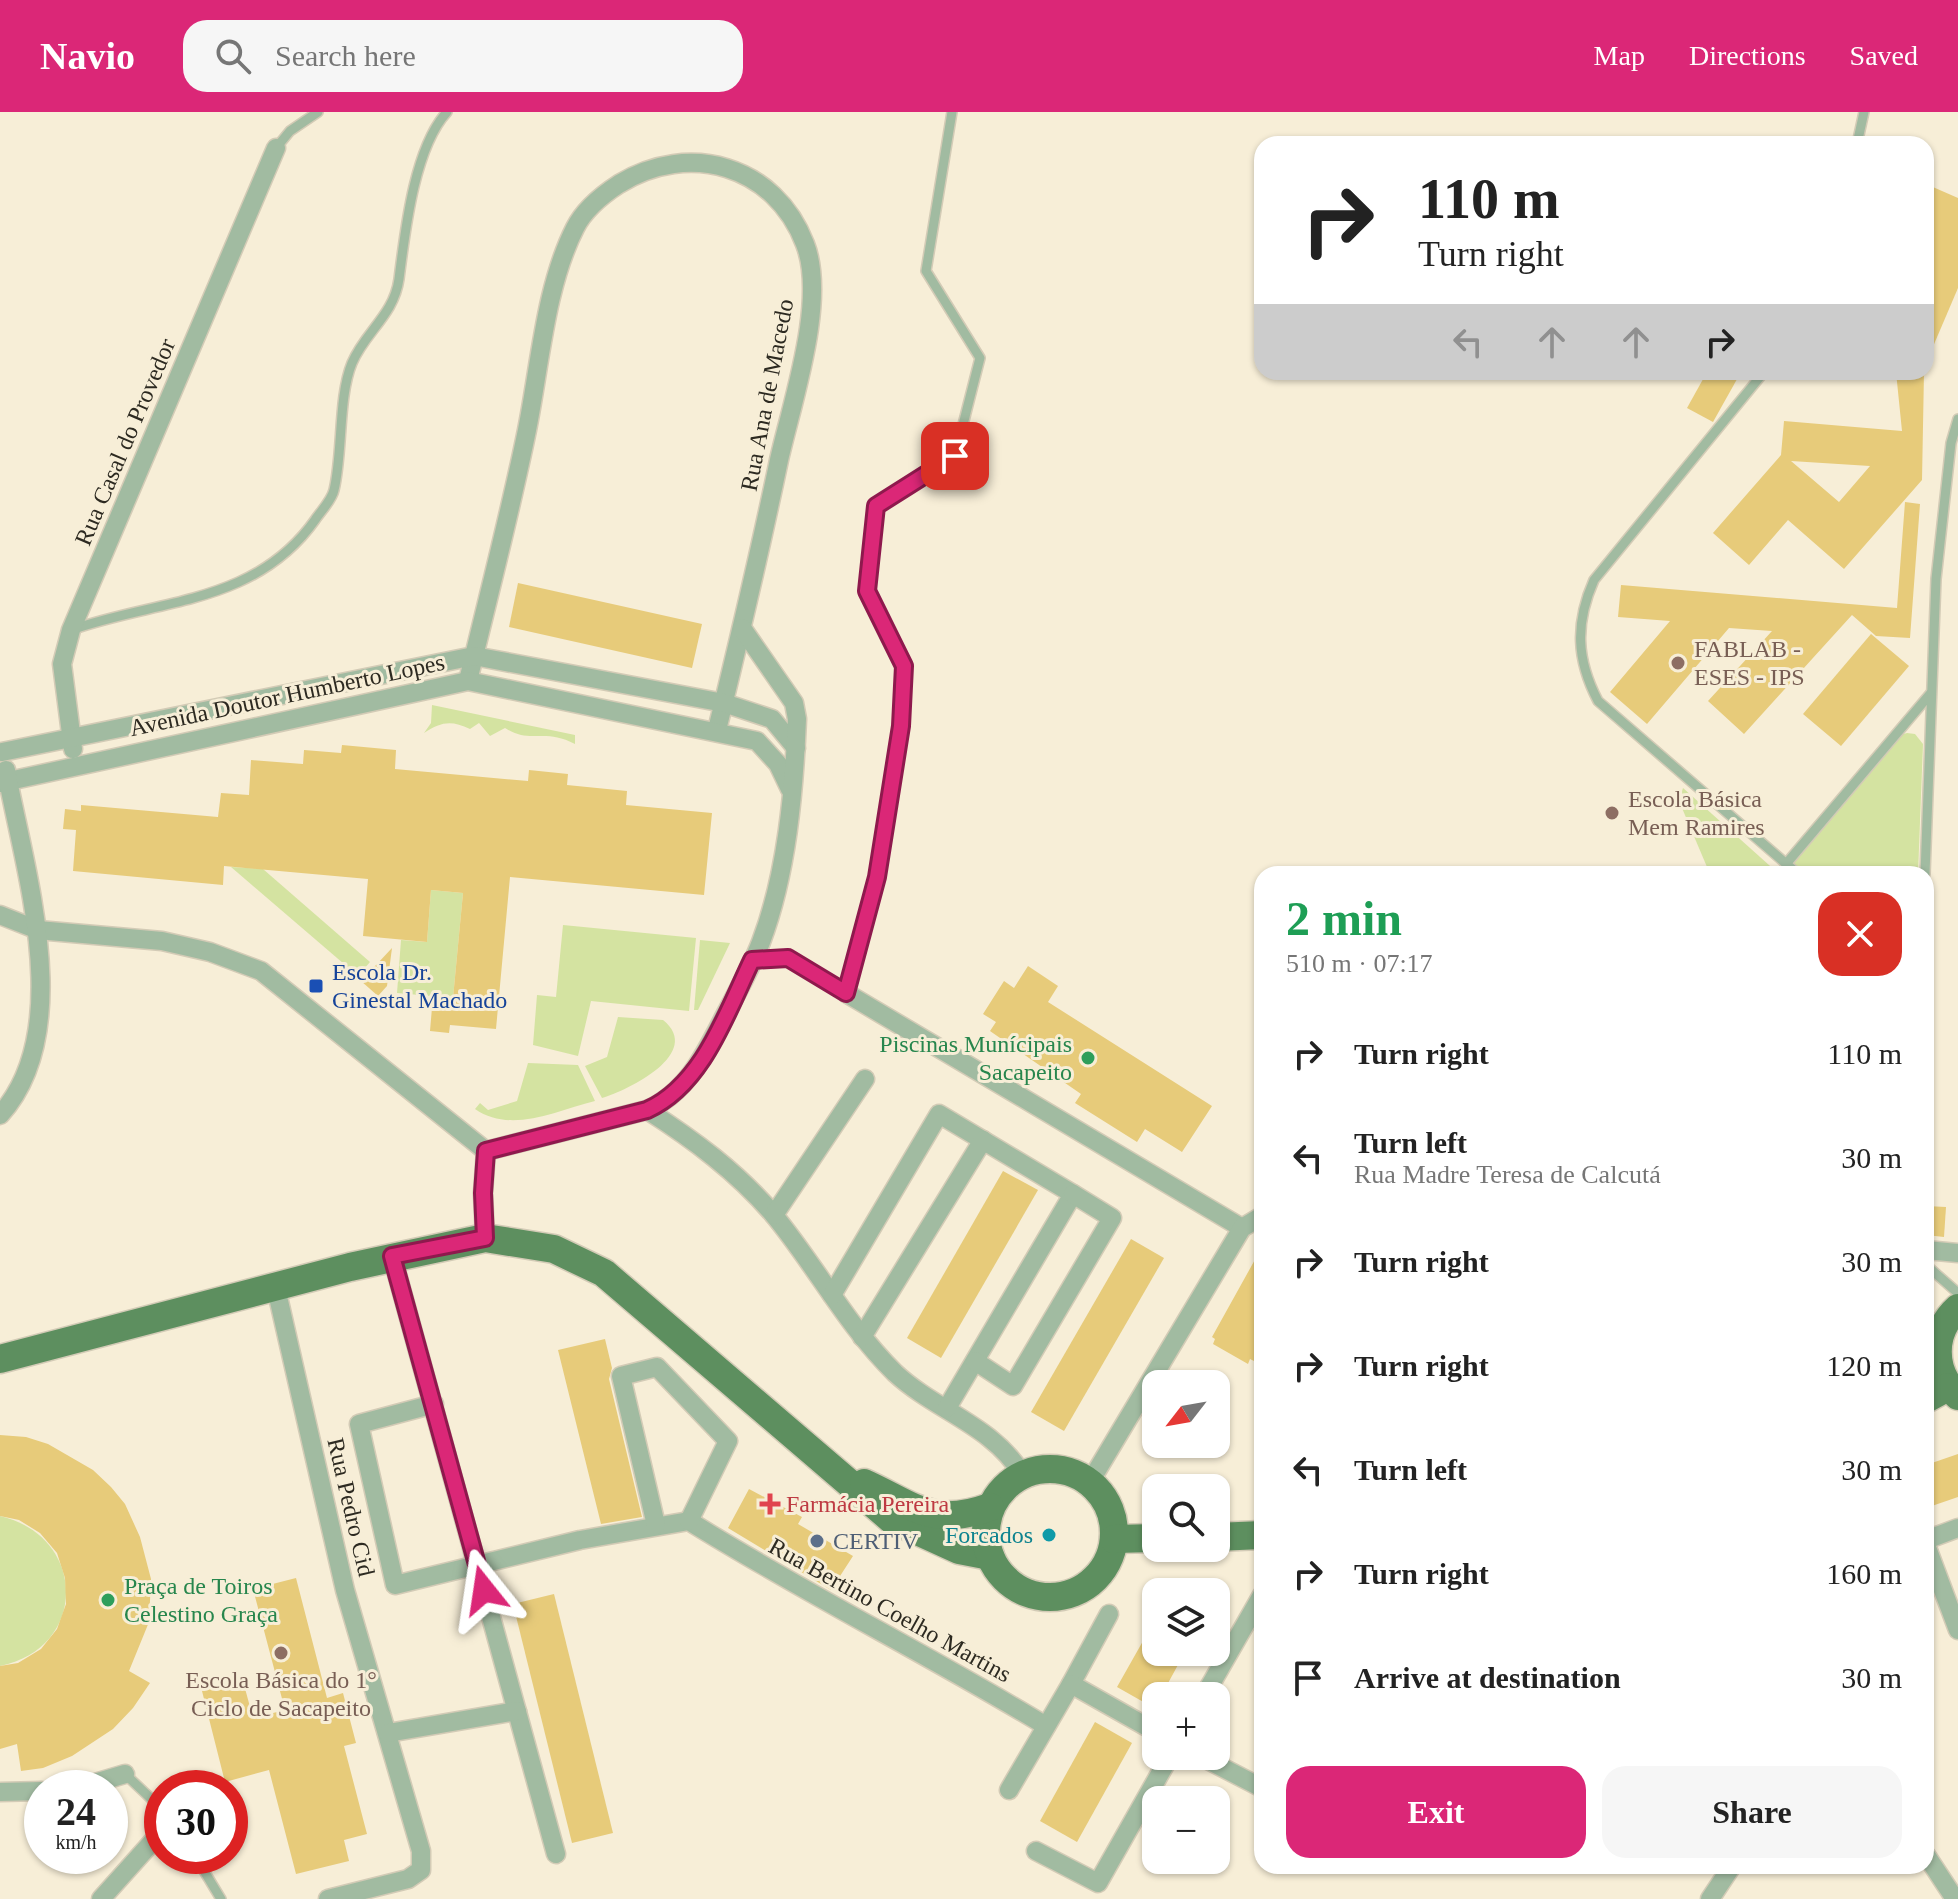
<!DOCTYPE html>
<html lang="en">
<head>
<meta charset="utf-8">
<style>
  body { margin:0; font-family:Georgia,serif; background:#f6f6f6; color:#222; height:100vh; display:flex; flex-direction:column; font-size:30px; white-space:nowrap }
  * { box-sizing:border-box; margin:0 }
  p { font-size:26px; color:#767676 }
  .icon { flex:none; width:44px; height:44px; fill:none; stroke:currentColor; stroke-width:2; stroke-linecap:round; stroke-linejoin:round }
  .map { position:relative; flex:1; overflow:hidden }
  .sheet { position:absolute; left:1254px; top:754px; width:680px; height:1008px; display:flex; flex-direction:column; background:#fff; border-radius:24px; box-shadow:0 2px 6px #0004 }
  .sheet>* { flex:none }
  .banner { position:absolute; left:1254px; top:24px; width:680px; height:244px; border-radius:24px; box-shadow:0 2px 6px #0004; background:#fff; color:#222; overflow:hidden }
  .needle { width:52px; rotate:239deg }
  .tools { position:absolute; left:1142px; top:1258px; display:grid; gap:16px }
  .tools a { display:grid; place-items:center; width:88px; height:88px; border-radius:16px; background:#fff; box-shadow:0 2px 6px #0004; font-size:40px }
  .speed { position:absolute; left:24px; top:1658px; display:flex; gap:16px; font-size:40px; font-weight:700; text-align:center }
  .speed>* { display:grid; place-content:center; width:104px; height:104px; border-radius:50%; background:#fff; box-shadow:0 2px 6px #0004; line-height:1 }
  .speed small { font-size:20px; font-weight:400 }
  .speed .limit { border:12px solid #d22; background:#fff; color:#111 }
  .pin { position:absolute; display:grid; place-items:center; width:68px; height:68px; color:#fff; margin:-34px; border-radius:16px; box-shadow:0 4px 12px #0006 }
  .me { position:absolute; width:88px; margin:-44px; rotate:345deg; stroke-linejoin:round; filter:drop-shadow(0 0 6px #0008) }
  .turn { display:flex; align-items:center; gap:28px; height:168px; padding:0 32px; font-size:36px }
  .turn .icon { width:104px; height:104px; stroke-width:2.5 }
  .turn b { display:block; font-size:56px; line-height:68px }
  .lanes { display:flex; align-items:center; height:76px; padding:0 32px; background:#0003; justify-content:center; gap:40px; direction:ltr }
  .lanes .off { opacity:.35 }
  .round { display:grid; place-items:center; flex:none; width:84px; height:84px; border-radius:24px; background:#f6f6f6 }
  .summary { display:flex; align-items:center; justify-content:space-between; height:136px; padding:0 32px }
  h1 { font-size:48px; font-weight:700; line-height:60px; color:#1e9e55 }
  .action { display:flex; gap:16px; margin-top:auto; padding:16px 32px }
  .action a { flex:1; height:92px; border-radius:24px; background:#db2777; color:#fff; font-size:32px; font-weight:700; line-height:92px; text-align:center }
  .action a+a { background:#f6f6f6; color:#222 }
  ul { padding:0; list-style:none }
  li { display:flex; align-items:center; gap:24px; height:104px; padding:0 32px }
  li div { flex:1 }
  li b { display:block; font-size:30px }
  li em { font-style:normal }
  header { display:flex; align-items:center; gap:48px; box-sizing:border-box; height:112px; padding:0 40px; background:#db2777; color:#fff }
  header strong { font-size:38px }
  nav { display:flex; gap:44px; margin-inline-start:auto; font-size:28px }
  .search { width:560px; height:72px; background:#f6f6f6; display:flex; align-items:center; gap:20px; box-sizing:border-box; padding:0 28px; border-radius:24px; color:#767676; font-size:30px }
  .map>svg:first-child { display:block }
</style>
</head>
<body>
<header>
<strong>Navio</strong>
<div class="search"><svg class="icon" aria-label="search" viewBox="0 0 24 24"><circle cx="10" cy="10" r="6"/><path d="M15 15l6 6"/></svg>Search here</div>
<nav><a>Map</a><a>Directions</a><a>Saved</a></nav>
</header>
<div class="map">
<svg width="1958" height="1787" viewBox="0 0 1958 1787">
  <rect width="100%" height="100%" fill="#f7eed7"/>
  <!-- green -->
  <g fill="#d4e3a1">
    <path d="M432 593 575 623V632C543 615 531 633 505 616L490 624 479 611 470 617C451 608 441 610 424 621L431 611Z"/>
    <polygon points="1907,621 1915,622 1923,632 1918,762 1802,762 1791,752 1900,623"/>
    <polygon points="1683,676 1779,762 1710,762 1679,689"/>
    <polygon points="231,755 263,757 370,850 358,864"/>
    <polygon points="431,778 463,781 453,886 397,881 401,828 427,830"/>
    <polygon points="563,813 696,826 689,899 591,889 578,944 533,933 537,883 556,885"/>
    <polygon points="700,828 730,831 698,898 694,898"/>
    <path d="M618 905 663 908C704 941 629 978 602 986L585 954 607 945Z"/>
    <path d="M528 951 578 953 595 989C555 999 511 1022 475 997L480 991 488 998 517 989Z"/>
    <path d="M0 1404C87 1424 89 1536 0 1554Z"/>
  </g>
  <!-- building -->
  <g fill="#e7cb7a" fill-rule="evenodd">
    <polygon points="1926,72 1958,86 1958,176 1926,251"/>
    <polygon points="1707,260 1741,260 1713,310 1687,296"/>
    <path d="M1896 260H1924L1922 368 1844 457 1788 408 1749 453 1713 421 1781 343 1784 309 1902 319ZM1791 349 1870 354 1839 390Z"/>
    <polygon points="1905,390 1920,392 1910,526 1876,524 1852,503 1744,622 1708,589 1772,519 1729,516 1647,612 1610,580 1670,509 1618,505 1621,473 1897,496"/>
    <polygon points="518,471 702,512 692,556 509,515"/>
    <polygon points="1871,522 1909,554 1841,634 1803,602"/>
    <polygon points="342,633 396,638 395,657 528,669 529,658 568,662 567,673 627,679 626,693 712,701 704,783 510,765 496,917 450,913 449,921 430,919 433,884 453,886 463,781 431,778 427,830 363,824 368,767 224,754 223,773 73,759 76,718 63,717 65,697 81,699 81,693 218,705 221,681 249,683 251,648 303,652 304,638 341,641"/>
    <polygon points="392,836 387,874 378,884 361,869"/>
    <polygon points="1028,854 1058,874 1048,890 1212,994 1182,1040 1145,1017 1137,1030 1075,991 1081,982 990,919 996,910 983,902 1004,869 1014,876"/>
    <polygon points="1003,1059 1038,1078 941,1246 907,1226"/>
    <polygon points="1926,1094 1946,1095 1944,1125 1926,1123"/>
    <polygon points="1131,1127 1164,1146 1064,1319 1031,1300"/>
    <polygon points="1262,1135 1262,1238 1256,1250 1250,1247 1248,1252 1213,1232 1215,1227 1212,1225"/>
    <polygon points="605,1227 612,1256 609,1267 642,1405 601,1412 558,1238"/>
    <polygon points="0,1323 26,1325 48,1332 93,1358 111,1375 125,1392 140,1425 151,1467 149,1510 129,1559 150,1571 133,1596 113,1617 72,1644 43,1656 21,1659 17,1632 0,1637 0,1554 18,1551 41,1537 57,1517 66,1492 65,1466 57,1441 40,1421 19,1408 0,1404"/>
    <polygon points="1958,1342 1958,1385 1926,1396 1926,1353"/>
    <polygon points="749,1377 802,1405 798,1412 853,1444 831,1478 728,1416"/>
    <polygon points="296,1466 327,1586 343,1581 356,1631 344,1634 367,1722 344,1728 349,1749 296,1762 269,1658 225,1670 202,1579 243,1569 253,1606 285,1598 253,1477"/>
    <polygon points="554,1482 613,1721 572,1731 513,1492"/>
    <polygon points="1156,1506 1156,1540 1185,1540 1161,1584 1156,1584 1154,1596 1117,1575"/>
    <polygon points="1095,1610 1132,1631 1077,1730 1040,1709"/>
  </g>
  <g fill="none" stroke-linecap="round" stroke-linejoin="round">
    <defs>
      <g id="lane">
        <polyline points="1857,32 1864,0"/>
        <polyline points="276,36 290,19 318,0"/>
        <path d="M1764 260 1594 468C1575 511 1576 547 1598 589L1798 762"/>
        <path d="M71 518C157 487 255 493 315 408 321 399 332 388 334 378 343 341 338 285 352 251 365 220 394 203 399 167 405 120 414 36 447 0"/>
        <polyline points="1786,752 1931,581"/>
        <polyline points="1925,762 1936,467 1951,331 1958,307"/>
        <polyline points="752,848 788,846 846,881 877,765 901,614 904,554 867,479 876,394 955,344 980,246 926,159 952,0"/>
        <polyline points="1926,1153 1958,1181"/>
        <polyline points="1926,1199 1935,1218"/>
        <polyline points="125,1662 162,1697"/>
        <polyline points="195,1744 221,1787"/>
      </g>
      <g id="street">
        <path d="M468 569C488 485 510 402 527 318 540 254 545 175 575 116 584 98 602 83 619 72 689 29 775 53 805 132 827 188 792 290 779 348 760 439 739 528 717 618"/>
        <polyline points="73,637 62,552 71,518 276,36"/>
        <polyline points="2,640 474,544 724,591 772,607 796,636"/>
        <polyline points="0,671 468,569 757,629 778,652 790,677"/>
        <polyline points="0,803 38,818 162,829 210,840 261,859 486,1039 483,1081 485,1126"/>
        <polyline points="846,881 1242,1116"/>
        <path d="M647 998C694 1028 737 1060 773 1102 816 1154 847 1214 895 1261 936 1299 992 1313 1022 1362"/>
        <path d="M0 1003C77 918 24 757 6 658"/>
        <path d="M486 1039 647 998C686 981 704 944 723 907 736 882 751 856 761 830 787 761 794 680 797 607L794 591 742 516"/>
        <polyline points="774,1103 865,967"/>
        <polyline points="1926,1138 1958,1141"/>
        <polyline points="392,1144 556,1742"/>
        <polyline points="276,1176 345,1478 421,1739 421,1758 408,1767 328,1787"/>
        <polyline points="832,1183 939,1002 1073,1082 947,1296"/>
        <polyline points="862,1225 983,1028"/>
        <polyline points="975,1249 1013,1274 1112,1106 1073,1082"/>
        <path d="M434 1292 359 1312 395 1473 580 1428 689 1409C806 1482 929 1543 1046 1614"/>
        <polyline points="1090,1370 1242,1116 1262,1104"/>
        <polyline points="656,1413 621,1264 657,1255 728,1329 689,1409"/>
        <polyline points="1926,1428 1958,1416"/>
        <polyline points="1926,1433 1958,1518"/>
        <polyline points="1071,1572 1109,1502"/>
        <polyline points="1204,1584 1262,1483"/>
        <polyline points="388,1621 517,1599"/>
        <polyline points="1200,1644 1262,1676"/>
        <polyline points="78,1676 125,1662"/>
        <polyline points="1009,1678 1071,1572 1156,1620"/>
        <polyline points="0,1680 42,1679"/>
        <polyline points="1036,1739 1098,1771 1170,1644"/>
        <polyline points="1926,1743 1955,1787"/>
        <polyline points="101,1787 162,1719"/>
        <polyline points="1710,1787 1732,1754"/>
      </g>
      <g id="primary">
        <path d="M1958 1196C1931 1220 1931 1259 1958 1284"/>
        <polyline points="0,1247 350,1155 485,1126 554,1137 604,1161 891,1407 959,1438 990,1444"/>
        <polyline points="1926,1287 1948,1275"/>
        <circle cx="1050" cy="1421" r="64"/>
        <path d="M864 1371C915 1394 932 1416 990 1395"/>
        <polyline points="1216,1425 1262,1423"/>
        <polyline points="1114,1427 1156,1426"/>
      </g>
    </defs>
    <!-- lane casing -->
    <use href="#lane" stroke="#d3cbb6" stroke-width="12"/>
    <!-- street casing -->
    <use href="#street" stroke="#d3cbb6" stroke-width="21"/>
    <!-- primary casing -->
    <use href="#primary" stroke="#d3cbb6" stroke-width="31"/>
    <!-- lane -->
    <use href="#lane" stroke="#a1bba1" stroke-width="9"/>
    <!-- street -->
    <use href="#street" stroke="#a1bba1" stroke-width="18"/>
    <!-- primary -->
    <use href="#primary" stroke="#5d8f5f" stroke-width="28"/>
  </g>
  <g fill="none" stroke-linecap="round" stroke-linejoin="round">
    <defs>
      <path id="route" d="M484 1478 392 1144 485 1126 483 1081 486 1039 647 998C703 973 727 900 752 848L788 846 846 881 877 765 901 614 904 554 867 479 876 394 955 344"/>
    </defs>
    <!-- route casing -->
    <use href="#route" stroke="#8e194d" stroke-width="20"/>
    <!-- route -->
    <use href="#route" stroke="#db2777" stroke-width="14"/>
  </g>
  <!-- markers -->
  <g fill="#8d6e63" stroke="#f7eed7" stroke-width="3">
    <circle cx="1678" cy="551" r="8"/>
    <circle cx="1612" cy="701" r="8"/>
    <circle cx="281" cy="1541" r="8"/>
  </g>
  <rect fill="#1a4fb4" stroke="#f7eed7" stroke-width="3" x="308" y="866" width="16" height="16" rx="4"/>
  <g fill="#2e9e5b" stroke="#f7eed7" stroke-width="3">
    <circle cx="1088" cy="946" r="8"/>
    <circle cx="108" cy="1488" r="8"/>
  </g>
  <path fill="#e0444e" stroke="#f7eed7" stroke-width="3" d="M766 1380h8v8h8v8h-8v8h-8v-8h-8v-8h8z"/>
  <circle fill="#0f9aa8" stroke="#f7eed7" stroke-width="3" cx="1049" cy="1423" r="8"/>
  <circle fill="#5c6f8a" stroke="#f7eed7" stroke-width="3" cx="817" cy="1429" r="8"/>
  <g text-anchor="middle" stroke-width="6" stroke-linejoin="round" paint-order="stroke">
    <!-- street labels -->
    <g font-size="24" fill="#2d2a21" stroke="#f7eed7">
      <text transform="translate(767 283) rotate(-79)" y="8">Rua Ana de Macedo</text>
      <text transform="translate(125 330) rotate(-67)" y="8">Rua Casal do Provedor</text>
      <text transform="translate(287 583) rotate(-12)" y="8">Avenida Doutor Humberto Lopes</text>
      <text transform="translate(351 1395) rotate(77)" y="8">Rua Pedro Cid</text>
      <text transform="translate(890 1498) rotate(29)" y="8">Rua Bertino Coelho Martins</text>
    </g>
    <!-- education labels -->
    <g font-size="24" fill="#785e54" stroke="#f7eed7" text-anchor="start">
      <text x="1694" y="545">FABLAB -<tspan x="1694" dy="28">ESES - IPS</tspan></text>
      <text x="1628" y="695">Escola Básica<tspan x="1628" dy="28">Mem Ramires</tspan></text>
      <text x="281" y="1576" text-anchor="middle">Escola Básica do 1°<tspan x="281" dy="28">Ciclo de Sacapeito</tspan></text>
    </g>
    <!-- transit labels -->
    <g font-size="24" fill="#164399" stroke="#f7eed7" text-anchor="start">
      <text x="332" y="868">Escola Dr.<tspan x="332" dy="28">Ginestal Machado</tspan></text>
    </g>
    <!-- leisure labels -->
    <g font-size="24" fill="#27864d" stroke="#f7eed7" text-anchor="end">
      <text x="1072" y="940">Piscinas Munícipais<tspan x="1072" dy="28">Sacapeito</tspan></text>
      <text x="124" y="1482" text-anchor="start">Praça de Toiros<tspan x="124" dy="28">Celestino Graça</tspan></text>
    </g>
    <!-- health labels -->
    <g font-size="24" fill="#be3a42" stroke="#f7eed7" text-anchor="start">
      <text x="786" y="1400">Farmácia Pereira</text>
    </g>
    <!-- culture labels -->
    <g font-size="24" fill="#0d838f" stroke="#f7eed7" text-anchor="end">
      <text x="1033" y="1431">Forcados</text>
    </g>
    <!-- service labels -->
    <g font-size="24" fill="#4e5e75" stroke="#f7eed7" text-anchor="start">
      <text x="833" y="1437">CERTIV</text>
    </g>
  </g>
</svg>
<div class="tools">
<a><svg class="needle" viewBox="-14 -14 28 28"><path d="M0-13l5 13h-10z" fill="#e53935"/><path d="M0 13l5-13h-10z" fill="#767676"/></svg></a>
<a><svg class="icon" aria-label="search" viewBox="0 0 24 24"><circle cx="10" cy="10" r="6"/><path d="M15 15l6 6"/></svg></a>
<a><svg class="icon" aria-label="layers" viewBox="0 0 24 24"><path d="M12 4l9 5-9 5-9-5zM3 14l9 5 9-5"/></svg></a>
<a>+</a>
<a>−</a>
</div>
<div class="speed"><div>24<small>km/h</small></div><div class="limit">30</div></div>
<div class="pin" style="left:955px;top:344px;background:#d93025"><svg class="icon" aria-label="arrive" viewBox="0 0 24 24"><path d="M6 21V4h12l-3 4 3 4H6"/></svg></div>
<svg class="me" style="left:484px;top:1478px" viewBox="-20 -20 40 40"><path d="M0-17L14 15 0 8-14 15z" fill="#db2777" stroke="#fff" stroke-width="4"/></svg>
<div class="banner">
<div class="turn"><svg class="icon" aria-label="right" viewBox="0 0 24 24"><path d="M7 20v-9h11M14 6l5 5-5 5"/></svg><div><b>110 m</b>Turn right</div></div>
<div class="lanes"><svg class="icon off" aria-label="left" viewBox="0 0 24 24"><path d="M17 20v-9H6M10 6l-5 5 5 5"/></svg><svg class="icon off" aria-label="ahead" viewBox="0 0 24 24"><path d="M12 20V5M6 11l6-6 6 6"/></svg><svg class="icon off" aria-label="ahead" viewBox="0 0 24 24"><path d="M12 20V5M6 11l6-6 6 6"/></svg><svg class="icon" aria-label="right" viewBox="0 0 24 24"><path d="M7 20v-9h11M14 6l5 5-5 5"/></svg></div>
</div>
<section class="sheet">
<div class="summary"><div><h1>2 min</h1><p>510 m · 07:17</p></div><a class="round" style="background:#d93025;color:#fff"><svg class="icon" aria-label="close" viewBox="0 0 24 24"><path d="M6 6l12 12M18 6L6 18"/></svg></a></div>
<ul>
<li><svg class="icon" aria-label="right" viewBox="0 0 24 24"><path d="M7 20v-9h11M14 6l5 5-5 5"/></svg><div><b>Turn right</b></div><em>110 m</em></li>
<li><svg class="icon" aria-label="left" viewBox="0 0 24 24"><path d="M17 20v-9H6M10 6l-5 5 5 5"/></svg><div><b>Turn left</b><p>Rua Madre Teresa de Calcutá</p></div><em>30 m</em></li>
<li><svg class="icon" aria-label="right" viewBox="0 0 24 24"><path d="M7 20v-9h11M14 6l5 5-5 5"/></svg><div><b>Turn right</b></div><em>30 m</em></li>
<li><svg class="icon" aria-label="right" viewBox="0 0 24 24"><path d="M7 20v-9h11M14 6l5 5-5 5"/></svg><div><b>Turn right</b></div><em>120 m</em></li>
<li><svg class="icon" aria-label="left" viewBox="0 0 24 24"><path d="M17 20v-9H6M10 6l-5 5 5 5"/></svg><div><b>Turn left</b></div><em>30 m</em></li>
<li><svg class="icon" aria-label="right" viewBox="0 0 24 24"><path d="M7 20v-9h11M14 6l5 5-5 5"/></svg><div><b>Turn right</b></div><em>160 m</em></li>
<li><svg class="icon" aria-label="arrive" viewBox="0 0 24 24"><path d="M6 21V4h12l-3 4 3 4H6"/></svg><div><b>Arrive at destination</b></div><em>30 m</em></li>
</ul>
<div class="action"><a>Exit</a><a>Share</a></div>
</section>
</div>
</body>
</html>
